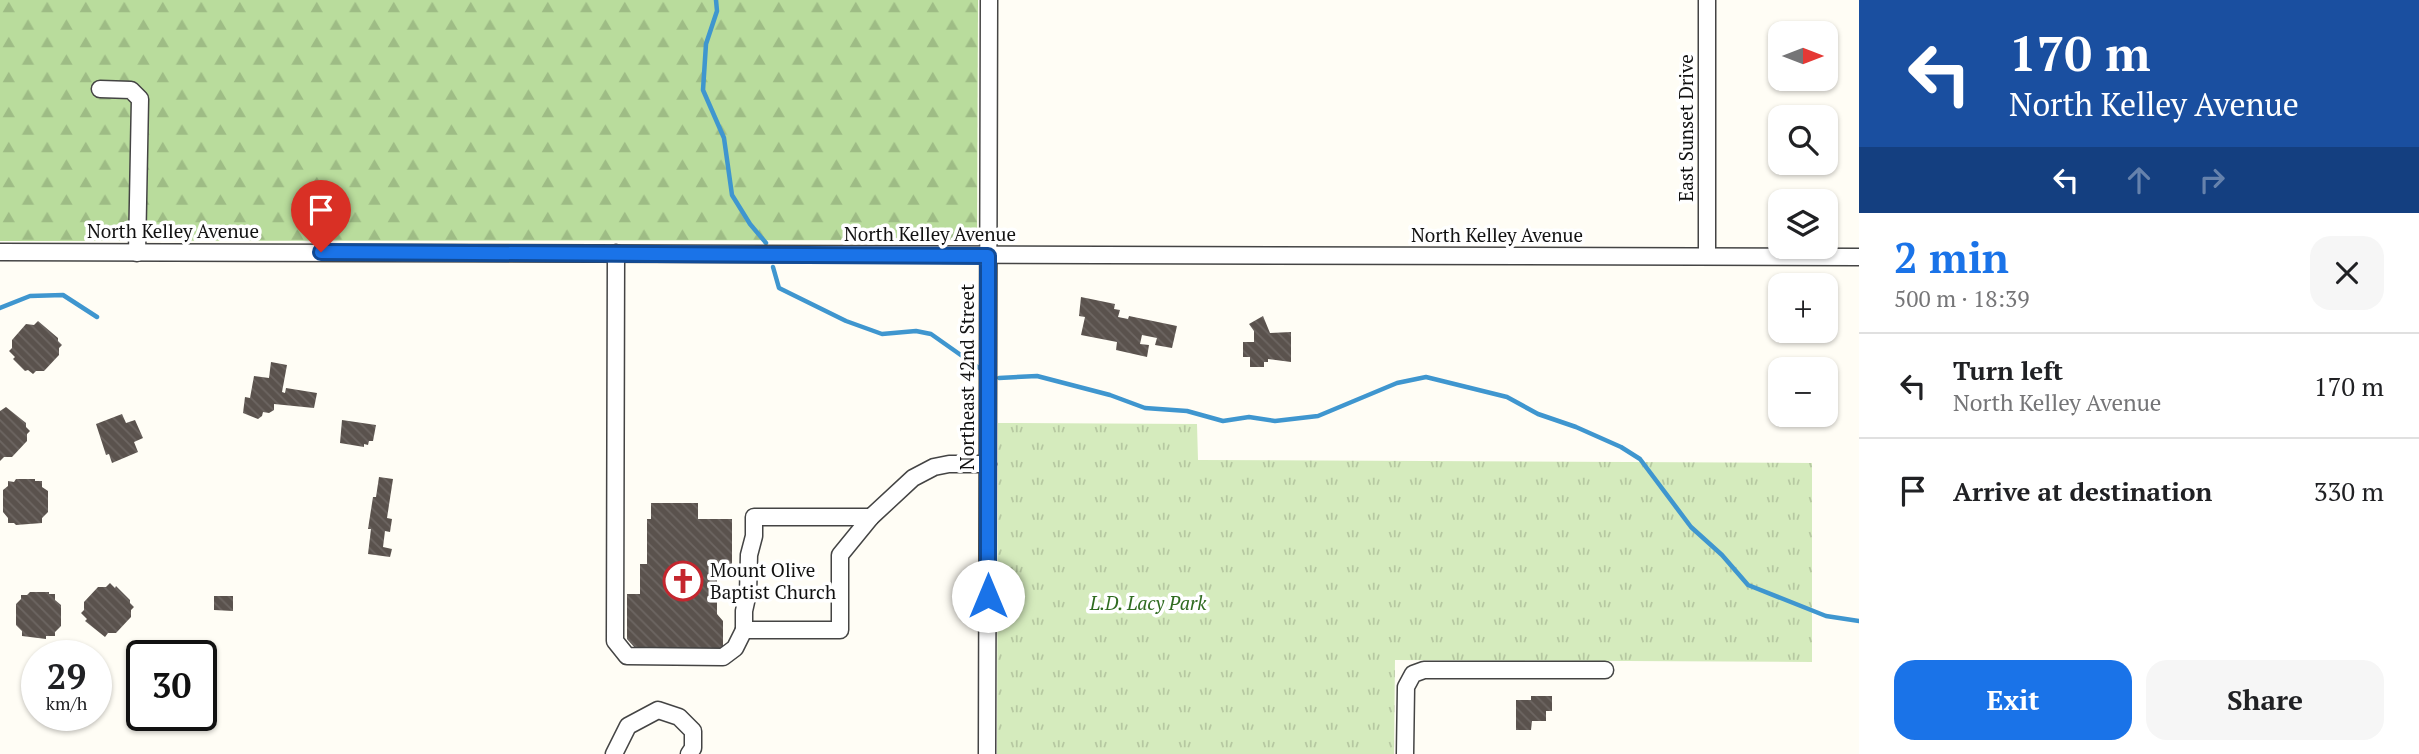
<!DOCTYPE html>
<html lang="en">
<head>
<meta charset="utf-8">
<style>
  body { margin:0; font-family:"PT Serif",serif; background:#f6f6f6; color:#202124; height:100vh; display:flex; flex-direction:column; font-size:26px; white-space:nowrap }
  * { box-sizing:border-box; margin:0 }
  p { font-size:23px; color:#757577 }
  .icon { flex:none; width:38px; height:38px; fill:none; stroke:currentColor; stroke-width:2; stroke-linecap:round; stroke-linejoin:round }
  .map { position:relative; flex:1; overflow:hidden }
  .sheet { display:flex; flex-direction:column; background:#fff; width:560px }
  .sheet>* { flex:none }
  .banner { background:#1a4fa0; color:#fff; overflow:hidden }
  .needle { width:46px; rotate:90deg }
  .controls { position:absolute; left:1768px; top:21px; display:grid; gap:14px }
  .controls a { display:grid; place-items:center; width:70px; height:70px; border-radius:14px; background:#fff; box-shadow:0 2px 5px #0004; font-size:35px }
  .speed { position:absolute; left:21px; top:640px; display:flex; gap:14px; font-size:35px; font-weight:700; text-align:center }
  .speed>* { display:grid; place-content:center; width:91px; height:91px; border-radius:50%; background:#fff; box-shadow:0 2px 5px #0004; line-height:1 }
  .speed small { font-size:18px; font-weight:400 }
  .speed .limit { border:4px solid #111; border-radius:10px; background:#fff; color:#111 }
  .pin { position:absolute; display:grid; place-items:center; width:60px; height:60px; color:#fff; margin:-72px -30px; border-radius:50% 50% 50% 0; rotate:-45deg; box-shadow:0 0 7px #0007 }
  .pin .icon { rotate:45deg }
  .me { position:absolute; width:77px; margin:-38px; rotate:0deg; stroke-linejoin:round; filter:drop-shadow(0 0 5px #0008) }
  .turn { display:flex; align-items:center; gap:24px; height:147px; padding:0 35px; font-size:32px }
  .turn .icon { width:91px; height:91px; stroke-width:2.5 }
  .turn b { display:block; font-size:49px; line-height:60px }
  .lanes { display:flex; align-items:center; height:66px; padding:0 35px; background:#0003; justify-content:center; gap:35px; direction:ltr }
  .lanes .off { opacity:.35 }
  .round { display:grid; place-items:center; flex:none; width:74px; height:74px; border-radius:21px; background:#f6f6f6 }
  .headline { display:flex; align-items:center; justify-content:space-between; height:119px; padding:0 35px }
  h1 { font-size:42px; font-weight:700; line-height:52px; color:#1a73e8 }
  .action { display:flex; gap:14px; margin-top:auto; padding:14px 35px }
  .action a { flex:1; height:80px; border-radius:21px; background:#1a73e8; color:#fff; font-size:28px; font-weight:700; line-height:80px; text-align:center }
  .action a+a { background:#f6f6f6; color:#202124 }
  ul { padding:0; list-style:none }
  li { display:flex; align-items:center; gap:21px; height:105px; padding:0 35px; border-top:2px solid #e0e0e0 }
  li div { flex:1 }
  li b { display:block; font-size:26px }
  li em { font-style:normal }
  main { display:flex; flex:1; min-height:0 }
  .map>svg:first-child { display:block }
</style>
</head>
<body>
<main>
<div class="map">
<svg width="1859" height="754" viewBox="0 0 1859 754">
  <defs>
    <pattern id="forest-firs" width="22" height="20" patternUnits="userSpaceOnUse" patternTransform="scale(1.75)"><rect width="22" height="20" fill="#b9dc9c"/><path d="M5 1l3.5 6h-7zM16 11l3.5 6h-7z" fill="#9ebc85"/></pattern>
    <pattern id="park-tufts" width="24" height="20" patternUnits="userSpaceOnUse" patternTransform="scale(1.75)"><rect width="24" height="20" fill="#d5ebbd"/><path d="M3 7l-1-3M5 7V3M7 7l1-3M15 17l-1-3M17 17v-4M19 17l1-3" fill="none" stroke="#b6c8a1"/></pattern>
    <pattern id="building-back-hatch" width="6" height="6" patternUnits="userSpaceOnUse" patternTransform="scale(1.75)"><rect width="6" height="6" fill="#5a524d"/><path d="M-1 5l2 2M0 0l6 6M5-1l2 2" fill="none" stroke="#6d6662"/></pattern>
  </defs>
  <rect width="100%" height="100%" fill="#fffdf5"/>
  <!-- forest -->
  <polygon fill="url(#forest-firs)" points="0,0 978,0 977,240 0,241"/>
  <!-- park -->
  <polygon fill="url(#park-tufts)" points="998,423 1197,424 1198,460 1812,463 1812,662 1395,660 1394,754 997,754"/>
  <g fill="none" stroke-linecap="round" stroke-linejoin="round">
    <!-- stream -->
    <g stroke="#3f96cf" stroke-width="4.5">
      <polyline points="716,0 717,11 706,44 703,90 724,138 732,195 750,224 766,243"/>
      <polyline points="773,267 779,288 846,321 882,334 916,331 931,334 982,370"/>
      <polyline points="0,308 30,296 63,295 97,317"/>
      <polyline points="999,378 1037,376 1110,395 1145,408 1187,411 1223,421 1249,417 1275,421 1318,416 1397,383 1426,377 1507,397 1538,414 1576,427 1621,447 1640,459 1691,527 1722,555 1748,585 1826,616 1859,621"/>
    </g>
  </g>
  <!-- building -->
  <g fill="url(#building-back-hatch)">
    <polygon points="1081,297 1115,304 1114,309 1120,310 1118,317 1128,319 1129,316 1177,326 1172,348 1155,345 1157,338 1142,335 1140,344 1149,345 1147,357 1116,350 1117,342 1081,335 1085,317 1079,316"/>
    <polygon points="1263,316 1270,333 1291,332 1291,362 1268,359 1268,362 1264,362 1264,367 1250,367 1250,357 1243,357 1243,342 1254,342 1254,331 1249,324"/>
    <polygon points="38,321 58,338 58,341 62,345 59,348 59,355 44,371 36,371 33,374 28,370 25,371 13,359 15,357 9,351 12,348 12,340 26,324 34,325"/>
    <polygon points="271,362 287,365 282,392 285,393 286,388 317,393 314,408 274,404 274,410 269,413 263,412 262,416 258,419 243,413 245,397 250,398 254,376 269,378"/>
    <polygon points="6,407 26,423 26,427 30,431 27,434 27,441 12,457 4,457 0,461 0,411"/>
    <polygon points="122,414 126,423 135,420 143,438 134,442 138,452 112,463 109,454 106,455 96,424"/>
    <polygon points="342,420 376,425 373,441 369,441 368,445 364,444 364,447 340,443"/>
    <polygon points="379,477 393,479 387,518 392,519 390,532 385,531 383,547 392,549 390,557 368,554 371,529 368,529 373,497 376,497"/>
    <polygon points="16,479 35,479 35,481 42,481 42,487 48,491 48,512 42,518 42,523 16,525 14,523 8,523 8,518 3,512 3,490 8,486 8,481 14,482"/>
    <polygon points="651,503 698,503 698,519 732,519 732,579 717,579 717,614 723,621 723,648 635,648 627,639 627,594 640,594 640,564 647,564 647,519 651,519"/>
    <polygon points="110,583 115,588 116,586 130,600 130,603 134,607 131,610 131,617 116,633 108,633 105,637 85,621 87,619 81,613 84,610 84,602 98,587 106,587"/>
    <polygon points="30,592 49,592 49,594 55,594 55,600 61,605 61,626 55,632 55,636 46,636 46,639 22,636 22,631 16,625 16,604 21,599 21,595 27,595"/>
    <polygon points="214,596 233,596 233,611 214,610"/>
    <polygon points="1531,696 1552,696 1552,711 1546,711 1546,721 1532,721 1531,730 1516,730 1516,700 1531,700"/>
  </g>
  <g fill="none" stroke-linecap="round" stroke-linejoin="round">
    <defs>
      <g id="minor">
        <polyline points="100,89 131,90 140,99 137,253"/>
        <polyline points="0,252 1859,257"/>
        <polyline points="616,253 615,641 627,656 723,657 735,648 744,630 840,630 840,555 871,517 913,478 934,467 949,464 988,464"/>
        <polyline points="1707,256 1707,0"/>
        <polyline points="744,630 744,611 748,593 749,555 754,536 754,517 871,517"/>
        <polyline points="614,754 628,726 658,710 679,717 693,731 693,748 689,754"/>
        <polyline points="987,754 989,0"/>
        <polyline points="1405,754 1406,687 1413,674 1424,670 1605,670"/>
      </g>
    </defs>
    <!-- minor casing -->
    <use href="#minor" stroke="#444" stroke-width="19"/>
    <!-- minor -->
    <use href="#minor" stroke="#fff" stroke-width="16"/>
  </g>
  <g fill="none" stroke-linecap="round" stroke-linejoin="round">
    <defs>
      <polyline id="route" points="321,252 988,256 988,596"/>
    </defs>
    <!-- route casing -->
    <use href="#route" stroke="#114b97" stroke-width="18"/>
    <!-- route -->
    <use href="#route" stroke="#1a73e8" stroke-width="12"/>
  </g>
  <!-- icons -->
  <defs>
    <symbol id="church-ring" viewBox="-11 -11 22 22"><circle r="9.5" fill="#fff" stroke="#c4262e" stroke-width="1.5"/><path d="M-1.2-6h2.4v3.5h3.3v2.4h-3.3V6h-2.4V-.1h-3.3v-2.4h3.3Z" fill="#c4262e"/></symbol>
  </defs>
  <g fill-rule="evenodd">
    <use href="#church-ring" x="661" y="559" width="44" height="44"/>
  </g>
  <g text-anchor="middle" stroke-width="7" stroke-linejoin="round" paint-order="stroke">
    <!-- street labels -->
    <g font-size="19" fill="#111" stroke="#fff">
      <text transform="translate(1686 128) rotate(-90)" y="7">East Sunset Drive</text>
      <text x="173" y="238">North Kelley Avenue</text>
      <text x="930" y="241">North Kelley Avenue</text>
      <text x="1497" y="242">North Kelley Avenue</text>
      <text transform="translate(967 377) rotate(-90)" y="7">Northeast 42nd Street</text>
    </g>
    <!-- poi labels -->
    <g font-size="19" fill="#111" stroke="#fff" text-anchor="start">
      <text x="710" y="577">Mount Olive<tspan x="710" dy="22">Baptist Church</tspan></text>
    </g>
    <!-- park labels -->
    <g font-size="19" font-style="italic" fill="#2f6b1f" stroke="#fff">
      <text x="1148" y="610">L.D. Lacy Park</text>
    </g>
  </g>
</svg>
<div class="controls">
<a><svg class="needle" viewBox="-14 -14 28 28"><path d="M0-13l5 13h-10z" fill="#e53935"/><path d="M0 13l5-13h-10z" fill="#757577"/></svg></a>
<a><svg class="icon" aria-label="search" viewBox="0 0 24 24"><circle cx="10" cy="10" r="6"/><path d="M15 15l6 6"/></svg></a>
<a><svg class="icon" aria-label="layers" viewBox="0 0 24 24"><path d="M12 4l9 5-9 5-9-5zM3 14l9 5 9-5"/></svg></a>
<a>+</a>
<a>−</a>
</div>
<div class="speed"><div>29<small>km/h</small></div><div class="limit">30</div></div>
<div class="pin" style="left:321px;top:252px;background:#d93025"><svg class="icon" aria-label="arrive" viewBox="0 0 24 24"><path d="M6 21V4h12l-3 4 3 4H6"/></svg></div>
<svg class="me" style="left:988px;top:596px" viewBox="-20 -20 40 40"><circle r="19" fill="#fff"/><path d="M0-13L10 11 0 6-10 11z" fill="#1a73e8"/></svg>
</div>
<section class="sheet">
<div class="banner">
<div class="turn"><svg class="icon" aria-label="left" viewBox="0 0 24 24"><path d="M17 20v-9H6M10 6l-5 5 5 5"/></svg><div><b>170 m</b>North Kelley Avenue</div></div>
<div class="lanes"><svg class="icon" aria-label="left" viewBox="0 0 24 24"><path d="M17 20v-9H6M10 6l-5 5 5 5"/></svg><svg class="icon off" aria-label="ahead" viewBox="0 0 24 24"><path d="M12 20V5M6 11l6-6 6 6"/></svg><svg class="icon off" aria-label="right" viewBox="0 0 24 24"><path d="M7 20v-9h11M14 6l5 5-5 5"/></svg></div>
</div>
<div class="headline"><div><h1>2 min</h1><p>500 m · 18:39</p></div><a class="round"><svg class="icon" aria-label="close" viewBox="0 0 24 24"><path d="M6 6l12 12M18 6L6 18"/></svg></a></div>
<ul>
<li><svg class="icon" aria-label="left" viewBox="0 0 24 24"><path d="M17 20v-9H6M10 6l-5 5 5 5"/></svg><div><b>Turn left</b><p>North Kelley Avenue</p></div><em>170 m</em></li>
<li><svg class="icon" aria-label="arrive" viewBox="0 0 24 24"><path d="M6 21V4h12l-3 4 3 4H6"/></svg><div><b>Arrive at destination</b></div><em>330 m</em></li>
</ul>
<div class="action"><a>Exit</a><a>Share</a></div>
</section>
</main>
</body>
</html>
